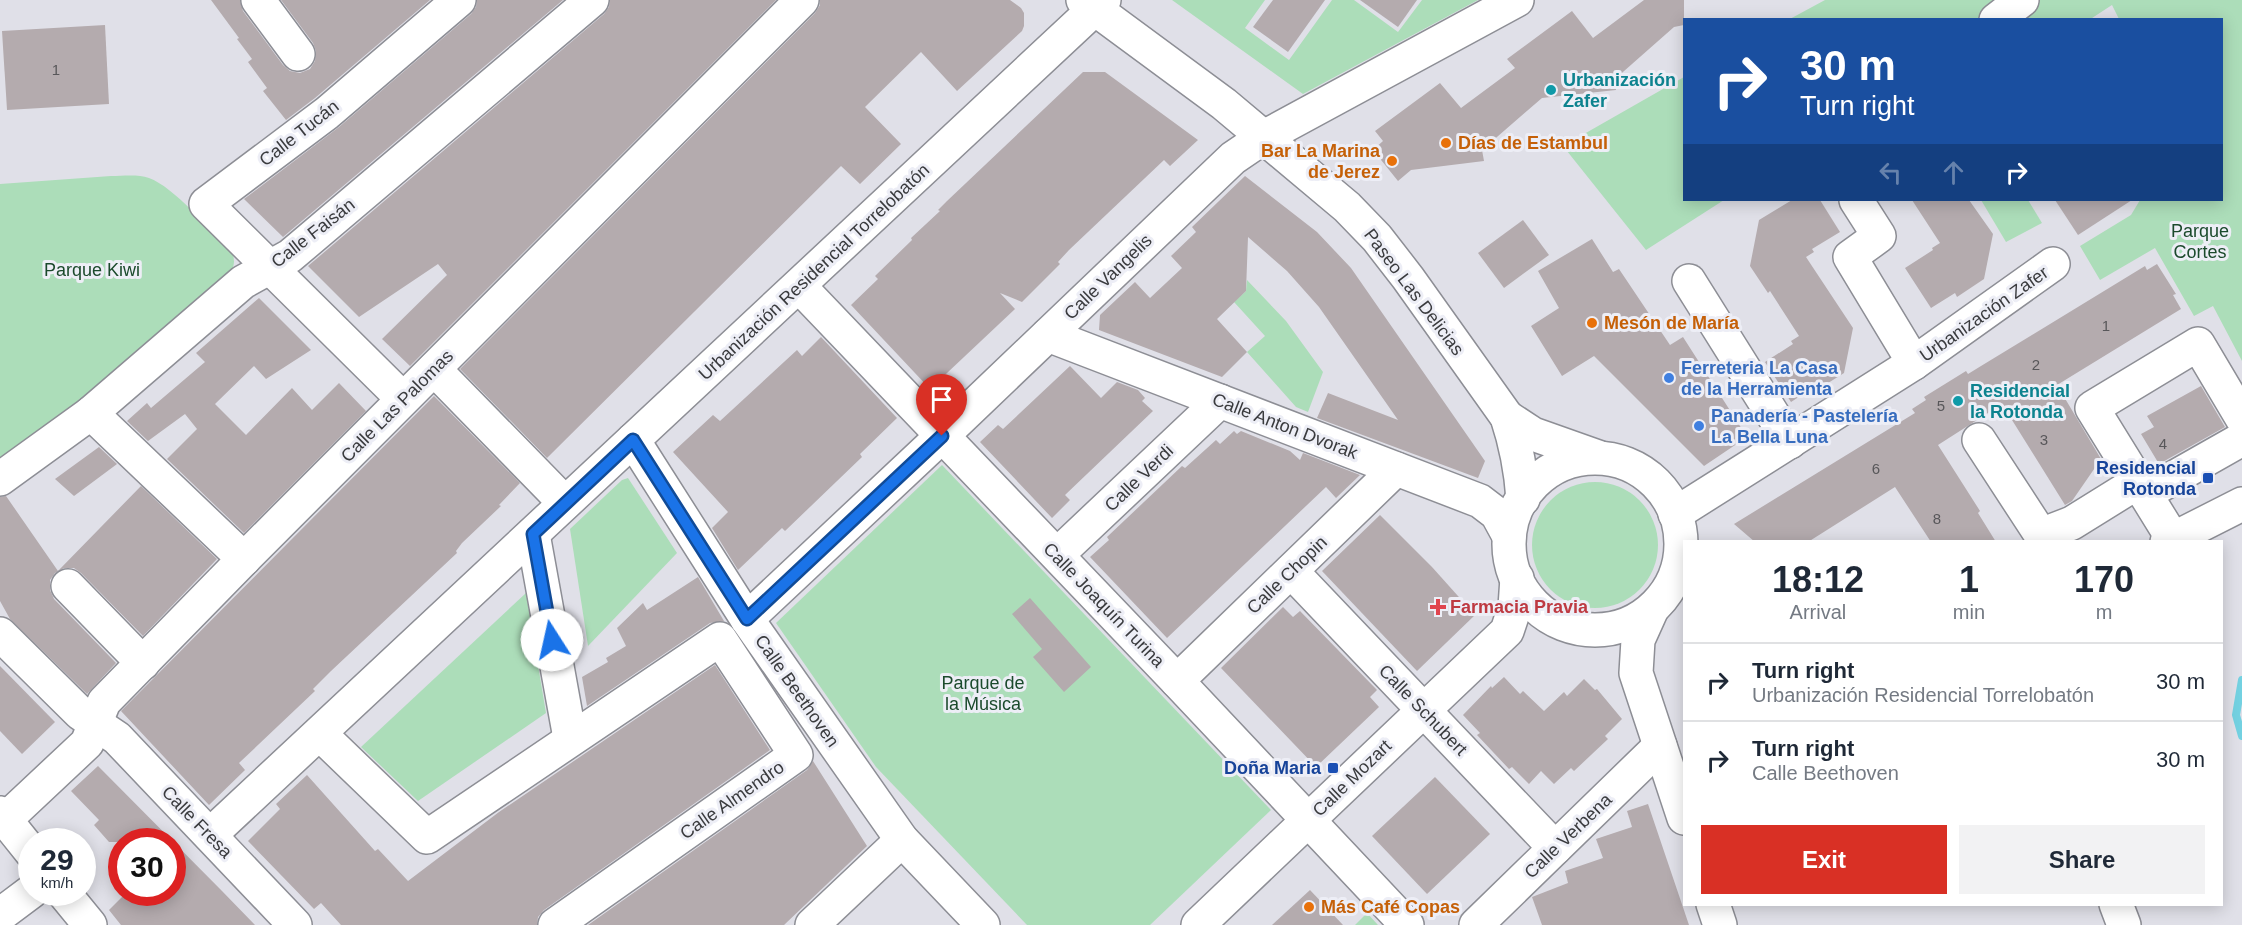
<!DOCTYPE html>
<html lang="en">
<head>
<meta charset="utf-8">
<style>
  body { margin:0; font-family:Helvetica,sans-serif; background:#f2f2f3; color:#1f2937; height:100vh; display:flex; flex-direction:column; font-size:22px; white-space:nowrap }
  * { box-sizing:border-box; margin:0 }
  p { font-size:20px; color:#747a83 }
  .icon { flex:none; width:33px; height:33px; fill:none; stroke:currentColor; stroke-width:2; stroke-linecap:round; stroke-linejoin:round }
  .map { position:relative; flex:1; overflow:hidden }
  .panel { position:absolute; left:1683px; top:540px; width:540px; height:366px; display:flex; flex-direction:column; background:#fff; border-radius:0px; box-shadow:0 3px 15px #0003 }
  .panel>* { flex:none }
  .hud { position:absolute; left:1683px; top:18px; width:540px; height:183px; border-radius:0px; box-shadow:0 3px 15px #0003; background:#1a4fa0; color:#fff; overflow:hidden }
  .speed { position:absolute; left:18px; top:828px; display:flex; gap:12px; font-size:30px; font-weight:700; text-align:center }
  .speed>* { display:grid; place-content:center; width:78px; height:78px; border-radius:50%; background:#fff; box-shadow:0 3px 15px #0003; line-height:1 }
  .speed small { font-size:15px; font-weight:400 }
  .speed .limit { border:9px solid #d22; background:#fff; color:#111 }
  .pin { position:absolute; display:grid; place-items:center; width:51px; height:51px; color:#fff; margin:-62px -26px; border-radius:50% 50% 50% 0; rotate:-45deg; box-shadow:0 0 6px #0007 }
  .pin .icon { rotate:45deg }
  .me { position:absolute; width:66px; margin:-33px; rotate:350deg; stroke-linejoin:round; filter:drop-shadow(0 0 4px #0008) }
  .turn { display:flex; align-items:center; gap:21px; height:126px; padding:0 18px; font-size:27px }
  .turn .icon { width:78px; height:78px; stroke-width:2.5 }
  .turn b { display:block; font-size:42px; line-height:51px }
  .lanes { display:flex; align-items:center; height:57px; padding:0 18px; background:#0003; justify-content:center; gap:30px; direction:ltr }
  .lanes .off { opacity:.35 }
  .eta { display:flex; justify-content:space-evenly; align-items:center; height:102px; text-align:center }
  .eta b { font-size:36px; font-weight:800; line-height:42px }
  .button { display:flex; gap:12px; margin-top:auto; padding:12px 18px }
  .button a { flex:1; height:69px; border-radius:0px; background:#d93025; color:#fff; font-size:24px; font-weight:800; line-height:69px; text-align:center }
  .button a+a { background:#f2f2f3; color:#1f2937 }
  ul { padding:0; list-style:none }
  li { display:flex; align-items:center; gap:18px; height:78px; padding:0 18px; border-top:2px solid #e0e1e3 }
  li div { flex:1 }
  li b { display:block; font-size:22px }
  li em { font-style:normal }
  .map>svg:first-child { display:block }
</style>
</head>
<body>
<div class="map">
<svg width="2242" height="925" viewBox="0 0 2242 925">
  <rect width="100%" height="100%" fill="#e0e0e8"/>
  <!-- green -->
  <g fill="#acddb9">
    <polygon points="1172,0 1265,0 1245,28 1289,60 1332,0 1354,0 1398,32 1422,0 1478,0 1303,94"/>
    <polygon points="1825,0 2242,0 2242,361 2213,306 2194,316 2155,248 2100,280 2080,246 2131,215 2140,200 2222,200 2222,20 2119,19 2112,5 2089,20 1788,20"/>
    <polygon points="1684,77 1684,200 1724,200 1646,250 1563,146"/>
    <path d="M111 176C123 176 138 174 149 178 174 187 211 231 231 251 235 258 235 264 231 272 155 337 81 403 0 461V184Z"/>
    <polygon points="1981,200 2028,200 2042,223 2006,242"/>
    <polygon points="1247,280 1286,321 1323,372 1308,412 1296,407 1247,352 1265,336 1234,302 1246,291"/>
    <polygon points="942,465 1271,810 1150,925 1027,925 876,767 776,623"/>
    <polygon points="628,478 677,553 588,646 570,529 622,480"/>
    <circle cx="1595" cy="545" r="63"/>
    <polygon points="526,593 546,713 418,801 361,747"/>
    <polygon points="1367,913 1378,925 1355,925"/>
  </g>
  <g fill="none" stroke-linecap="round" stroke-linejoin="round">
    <!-- stream -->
    <polyline stroke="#73d1e1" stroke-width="8" points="2242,680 2236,715 2242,736"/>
  </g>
  <!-- building -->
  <g fill="#b4abae">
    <polygon points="211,0 240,0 243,11 283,65 290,71 300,73 310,69 315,61 316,51 313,43 281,0 430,0 315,98 286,120 263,91 267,88 248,62 252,59 237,39 239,38"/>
    <polygon points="477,0 563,0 283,237 244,199 339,127 471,14 476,7"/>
    <polygon points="610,0 776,0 410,366 382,339 447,275 438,264 359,317 308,266 604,14 609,7"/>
    <polygon points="820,0 1010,0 1021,8 1024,13 1024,26 1022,31 957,91 921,52 865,107 901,144 860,184 841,166 547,458 460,369 815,13 820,5"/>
    <polygon points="1273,0 1325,0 1288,52 1253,27"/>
    <polygon points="1360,0 1417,0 1398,27"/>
    <polygon points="1644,0 1684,0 1684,25 1674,27 1615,79 1616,90 1542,98 1482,150 1484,161 1411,170 1398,181 1373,150 1383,141 1375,131 1440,83 1461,108 1515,68 1507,59 1572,11 1593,38"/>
    <polygon points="105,25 109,104 7,110 2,31"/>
    <polygon points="1083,72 1105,72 1198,140 1170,166 1164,160 1069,250 1058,262 1060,264 1022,302 1000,293 1015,309 930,389 851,305 878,279 875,276 912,240 911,238 940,211 938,210 947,201"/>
    <polygon points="1245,176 1317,232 1351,268 1485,461 1478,478 1317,418 1328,393 1398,420 1319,307 1287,271 1248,237 1246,291 1217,319 1247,352 1222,377 1099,330 1100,315 1135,282 1150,298 1182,268 1171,256 1196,232 1192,227"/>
    <polygon points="1792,200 1820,200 1840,232 1812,249 1814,252 1806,257 1853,328 1844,373 1817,390 1814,387 1791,402 1765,362 1793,344 1791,341 1799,336 1770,291 1768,293 1750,266 1759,220"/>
    <polygon points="1912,200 1969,200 1993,234 1984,279 1957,297 1955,293 1931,308 1905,268 1933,250 1932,248 1940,243"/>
    <polygon points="2055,200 2132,200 2078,235"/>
    <polygon points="1523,220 1549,255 1504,288 1478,253"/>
    <polygon points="1592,239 1613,272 1619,269 1670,345 1683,337 1747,437 1704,466 1594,356 1562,376 1531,326 1559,308 1538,271"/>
    <polygon points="2157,264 2176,294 2173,295 2181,309 2057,385 2101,459 2072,501 2065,505 2002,404 1938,445 1980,511 1978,513 1996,542 1931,542 1895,487 1808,542 1755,542 1734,524 1915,413 1912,409 1926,400 1924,397 1966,371 1968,374 1981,366 2145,266 2147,270"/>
    <polygon points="259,298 311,350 266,379 254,366 215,404 246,435 292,388 312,410 339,383 366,411 244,533 167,459 197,429 185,414 148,441 127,421 147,403 151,408 205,362 196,353"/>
    <polygon points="821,337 897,418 860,454 862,457 785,531 782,528 738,570 712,528 728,512 673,452 713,415 720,421 797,350 802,356"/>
    <polygon points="1070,366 1101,398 1117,382 1138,390 1145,398 1142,401 1153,411 1065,495 1070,500 1052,518 980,442 998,425 1003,429"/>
    <polygon points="2201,386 2225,427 2159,464 2141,434 2154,427 2147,416"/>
    <polygon points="434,396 520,483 499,505 501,506 462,543 456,551 457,553 331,671 313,689 315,691 239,763 245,770 209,805 121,711"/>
    <polygon points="1234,431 1237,434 1241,431 1290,451 1300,460 1303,453 1360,475 1336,498 1326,487 1167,638 1090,557 1109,540 1107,537 1182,466 1185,468 1216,440 1220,444"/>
    <polygon points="99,447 117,464 74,496 55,479"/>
    <polygon points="141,486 217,559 143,636 81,573 74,568 64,568 55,573 50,580 50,590 54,599 116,663 87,694 10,619 0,601 0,497 6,496 58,571"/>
    <polygon points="1380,515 1432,567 1475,615 1417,671 1322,571"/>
    <polygon points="698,577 724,621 710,623 587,706 582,677 608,662 606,658 626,646 617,628 643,603 647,610"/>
    <polygon points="1030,598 1091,667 1064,692 1033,657 1042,649 1012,614"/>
    <polygon points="1283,607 1293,617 1300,611 1377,690 1370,697 1379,707 1316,767 1221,668"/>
    <polygon points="715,665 770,750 544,910 538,917 537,925 341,925 321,903 314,909 248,841 280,809 276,804 307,775 375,851 378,849 408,881 499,812"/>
    <polygon points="0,666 55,722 22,754 0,731"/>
    <polygon points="1504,677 1520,694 1523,691 1544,711 1564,692 1567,696 1584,679 1595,690 1597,689 1622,719 1605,736 1608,739 1574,771 1571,768 1554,784 1541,771 1529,784 1512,767 1509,769 1477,735 1480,733 1463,715 1491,686 1492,688"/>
    <polygon points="813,761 867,846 784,925 588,925 807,770"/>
    <polygon points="98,766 222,891 255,925 121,925 109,910 127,892 172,892 172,842 109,842 94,825 99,820 71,791"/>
    <polygon points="1435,777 1490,834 1427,894 1372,836"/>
    <polygon points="1648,804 1689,925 1542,925 1532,897 1568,883 1565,871 1603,858 1596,839 1632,827 1627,811"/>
    <polygon points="1310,890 1343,925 1272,925"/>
  </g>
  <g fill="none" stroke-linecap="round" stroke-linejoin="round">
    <defs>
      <g id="street">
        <polyline points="258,0 298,54"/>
        <polyline points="1996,20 2022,0"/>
        <polyline points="1856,200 1879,236 1850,257 1914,363"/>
        <polyline points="1689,281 1790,442"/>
        <polyline points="799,286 1177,681 1407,925"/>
        <polyline points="1048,335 1480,501 1497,514 1509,536"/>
        <polyline points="434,369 565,503"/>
        <polyline points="403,399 206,204 327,113 459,0"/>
        <polyline points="91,413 244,559"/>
        <polyline points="633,440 747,619 902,840 983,925"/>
        <polyline points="1979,440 2041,535 2072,523 2138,482"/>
        <polyline points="0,479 91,413 243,282 290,256 592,0"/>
        <polyline points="2145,494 2242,439"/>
        <polyline points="1675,514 1914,363 2053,264"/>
        <polyline points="533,534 570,738"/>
        <polyline points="2173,539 2092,408 2198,344 2242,418"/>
        <polyline points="1057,555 1220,401"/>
        <polyline points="1291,571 1555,848"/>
        <polyline points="68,586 143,663"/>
        <polyline points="747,619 942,436 1233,158 1264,137 1517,0"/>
        <polyline points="1177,681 1396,469"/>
        <polyline points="320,734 427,837 720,639 796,755 555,925"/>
        <polyline points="0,813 32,853"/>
        <polyline points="5,820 87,743 104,702 244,559 802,0"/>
        <polyline points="210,835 1104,0"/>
        <polyline points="63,892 90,925"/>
        <polyline points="2116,904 2124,925"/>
        <polyline points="0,915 32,891"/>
        <polyline points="812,925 902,840"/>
        <polyline points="1476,925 1660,746"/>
      </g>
      <g id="secondary">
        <path d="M1083 0 1224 104 1347 207 1377 238 1408 278 1507 417C1516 444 1521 470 1523 499"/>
        <polyline points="1507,417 1533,434 1598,457"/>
        <circle cx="1595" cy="544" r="86"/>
        <polyline points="2167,542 2242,504"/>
        <polyline points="1652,609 1638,640 1636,673 1684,818"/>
        <polyline points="0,634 80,713 117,738 295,925"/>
        <polyline points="1713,904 1720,925"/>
        <polyline points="1198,925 1507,631 1515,607 1517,578"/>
      </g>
    </defs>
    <!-- street casing -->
    <use href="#street" stroke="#8d8e95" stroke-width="36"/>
    <!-- secondary casing -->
    <use href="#secondary" stroke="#8d8e95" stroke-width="36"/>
    <!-- street -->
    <use href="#street" stroke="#fff" stroke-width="33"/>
    <!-- secondary -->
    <use href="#secondary" stroke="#fff" stroke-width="33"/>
  </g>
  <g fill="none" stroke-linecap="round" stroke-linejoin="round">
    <defs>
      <polyline id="route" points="552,640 533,534 633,440 747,619 942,436"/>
    </defs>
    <!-- route casing -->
    <use href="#route" stroke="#114b97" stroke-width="15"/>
    <!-- route -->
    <use href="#route" stroke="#1a73e8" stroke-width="10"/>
  </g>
  <!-- markers -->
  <g fill="#0f9aa8" stroke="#edeef6" stroke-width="2">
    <circle cx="1551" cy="90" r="6"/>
    <circle cx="1958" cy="401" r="6"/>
  </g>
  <g fill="#e8710a" stroke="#edeef6" stroke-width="2">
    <circle cx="1446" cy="143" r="6"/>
    <circle cx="1392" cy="161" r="6"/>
    <circle cx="1592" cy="323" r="6"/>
    <circle cx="1309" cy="907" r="6"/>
  </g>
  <g fill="#3f7fe0" stroke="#edeef6" stroke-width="2">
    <circle cx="1669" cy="378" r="6"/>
    <circle cx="1699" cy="426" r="6"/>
  </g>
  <g fill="#1a4fb4" stroke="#edeef6" stroke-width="2">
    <rect x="2202" y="472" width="12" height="12" rx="3"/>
    <rect x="1327" y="762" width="12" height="12" rx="3"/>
  </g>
  <path fill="#e0444e" stroke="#edeef6" stroke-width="2" d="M1435 598h6v6h6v6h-6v6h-6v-6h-6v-6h6z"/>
  <g text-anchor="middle" stroke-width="6" stroke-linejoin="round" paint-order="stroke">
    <!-- number labels -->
    <g font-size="15" fill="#58575a">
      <text x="56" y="75">1</text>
      <text x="2106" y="331">1</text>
      <text x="2036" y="370">2</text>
      <text x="1941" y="411">5</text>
      <text x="2044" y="445">3</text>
      <text x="2163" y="449">4</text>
      <text x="1876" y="474">6</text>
      <text x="1937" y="524">8</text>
    </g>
    <!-- culture labels -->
    <g font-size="18" font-weight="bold" fill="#0d838f" stroke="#edeef6" text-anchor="start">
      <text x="1563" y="86">Urbanización<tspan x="1563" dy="21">Zafer</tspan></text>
      <text x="1970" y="397">Residencial<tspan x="1970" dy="21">la Rotonda</tspan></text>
    </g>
    <!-- street labels -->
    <g font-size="18" fill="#3a3b3e" stroke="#edeef6">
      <text transform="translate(299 133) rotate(-38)" y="6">Calle Tucán</text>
      <text transform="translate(313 233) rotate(-38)" y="6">Calle Faisán</text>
      <text transform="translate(814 272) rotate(-43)" y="6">Urbanización Residencial Torrelobatón</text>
      <text transform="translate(1108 277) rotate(-44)" y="6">Calle Vangelis</text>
      <text transform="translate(1414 292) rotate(53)" y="6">Paseo Las Delicias</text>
      <text transform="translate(1984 314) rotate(-35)" y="6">Urbanización Zafer</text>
      <text transform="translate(397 406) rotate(-45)" y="6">Calle Las Palomas</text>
      <text transform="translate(1285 426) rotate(21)" y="6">Calle Anton Dvorak</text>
      <text transform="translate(1139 478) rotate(-44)" y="6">Calle Verdi</text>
      <text transform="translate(1287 575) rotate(-44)" y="6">Calle Chopin</text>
      <text transform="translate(1104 605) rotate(46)" y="6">Calle Joaquín Turina</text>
      <text transform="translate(797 691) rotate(55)" y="6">Calle Beethoven</text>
      <text transform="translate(1423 710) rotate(46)" y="6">Calle Schubert</text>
      <text transform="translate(1352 778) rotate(-44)" y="6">Calle Mozart</text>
      <text transform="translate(732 800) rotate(-35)" y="6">Calle Almendro</text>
      <text transform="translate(197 822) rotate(46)" y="6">Calle Fresa</text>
      <text transform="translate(1568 836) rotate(-44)" y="6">Calle Verbena</text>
    </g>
    <!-- food labels -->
    <g font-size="18" font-weight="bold" fill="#c56008" stroke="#edeef6" text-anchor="start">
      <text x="1458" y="149">Días de Estambul</text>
      <text x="1380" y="157" text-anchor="end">Bar La Marina<tspan x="1380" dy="21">de Jerez</tspan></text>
      <text x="1604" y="329">Mesón de María</text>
      <text x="1321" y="913">Más Café Copas</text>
    </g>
    <!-- park labels -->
    <g font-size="18" fill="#1b4a2c" stroke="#edeef6">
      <text x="2200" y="237">Parque<tspan x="2200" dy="21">Cortes</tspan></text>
      <text x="92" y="276">Parque Kiwi</text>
      <text x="983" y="689">Parque de<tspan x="983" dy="21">la Música</tspan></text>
    </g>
    <!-- shop labels -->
    <g font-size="18" font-weight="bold" fill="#366cbe" stroke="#edeef6" text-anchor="start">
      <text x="1681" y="374">Ferreteria La Casa<tspan x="1681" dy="21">de la Herramienta</tspan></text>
      <text x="1711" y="422">Panadería - Pastelería<tspan x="1711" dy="21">La Bella Luna</tspan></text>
    </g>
    <!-- transit labels -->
    <g font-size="18" font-weight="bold" fill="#164399" stroke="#edeef6" text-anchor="end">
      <text x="2196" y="474">Residencial<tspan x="2196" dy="21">Rotonda</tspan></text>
      <text x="1321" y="774">Doña Maria</text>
    </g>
    <!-- health labels -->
    <g font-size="18" font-weight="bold" fill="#be3a42" stroke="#edeef6" text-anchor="start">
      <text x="1450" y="613">Farmacia Pravia</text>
    </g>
  </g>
</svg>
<div class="speed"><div>29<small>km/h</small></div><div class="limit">30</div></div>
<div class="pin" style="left:942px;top:436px;background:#d93025"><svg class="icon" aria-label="arrive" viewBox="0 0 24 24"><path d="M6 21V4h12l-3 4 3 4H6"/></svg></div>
<svg class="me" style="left:552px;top:640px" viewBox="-20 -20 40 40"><circle r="19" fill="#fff"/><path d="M0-13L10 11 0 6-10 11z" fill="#1a73e8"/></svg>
<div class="hud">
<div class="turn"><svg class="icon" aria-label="right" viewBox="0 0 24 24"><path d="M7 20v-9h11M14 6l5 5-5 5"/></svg><div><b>30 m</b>Turn right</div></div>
<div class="lanes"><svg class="icon off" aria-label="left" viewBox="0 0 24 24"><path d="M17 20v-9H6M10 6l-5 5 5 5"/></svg><svg class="icon off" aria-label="ahead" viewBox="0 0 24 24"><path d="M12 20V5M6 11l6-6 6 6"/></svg><svg class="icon" aria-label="right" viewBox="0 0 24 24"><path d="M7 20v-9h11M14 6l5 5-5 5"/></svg></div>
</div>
<section class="panel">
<div class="eta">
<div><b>18:12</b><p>Arrival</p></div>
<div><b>1</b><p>min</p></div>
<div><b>170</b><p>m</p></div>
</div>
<ul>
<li><svg class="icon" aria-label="right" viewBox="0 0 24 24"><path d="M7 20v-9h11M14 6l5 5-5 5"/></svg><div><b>Turn right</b><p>Urbanización Residencial Torrelobatón</p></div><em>30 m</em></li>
<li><svg class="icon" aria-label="right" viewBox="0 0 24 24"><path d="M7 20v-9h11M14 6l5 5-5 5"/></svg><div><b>Turn right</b><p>Calle Beethoven</p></div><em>30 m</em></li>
</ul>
<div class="button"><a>Exit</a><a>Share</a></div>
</section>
</div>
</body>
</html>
